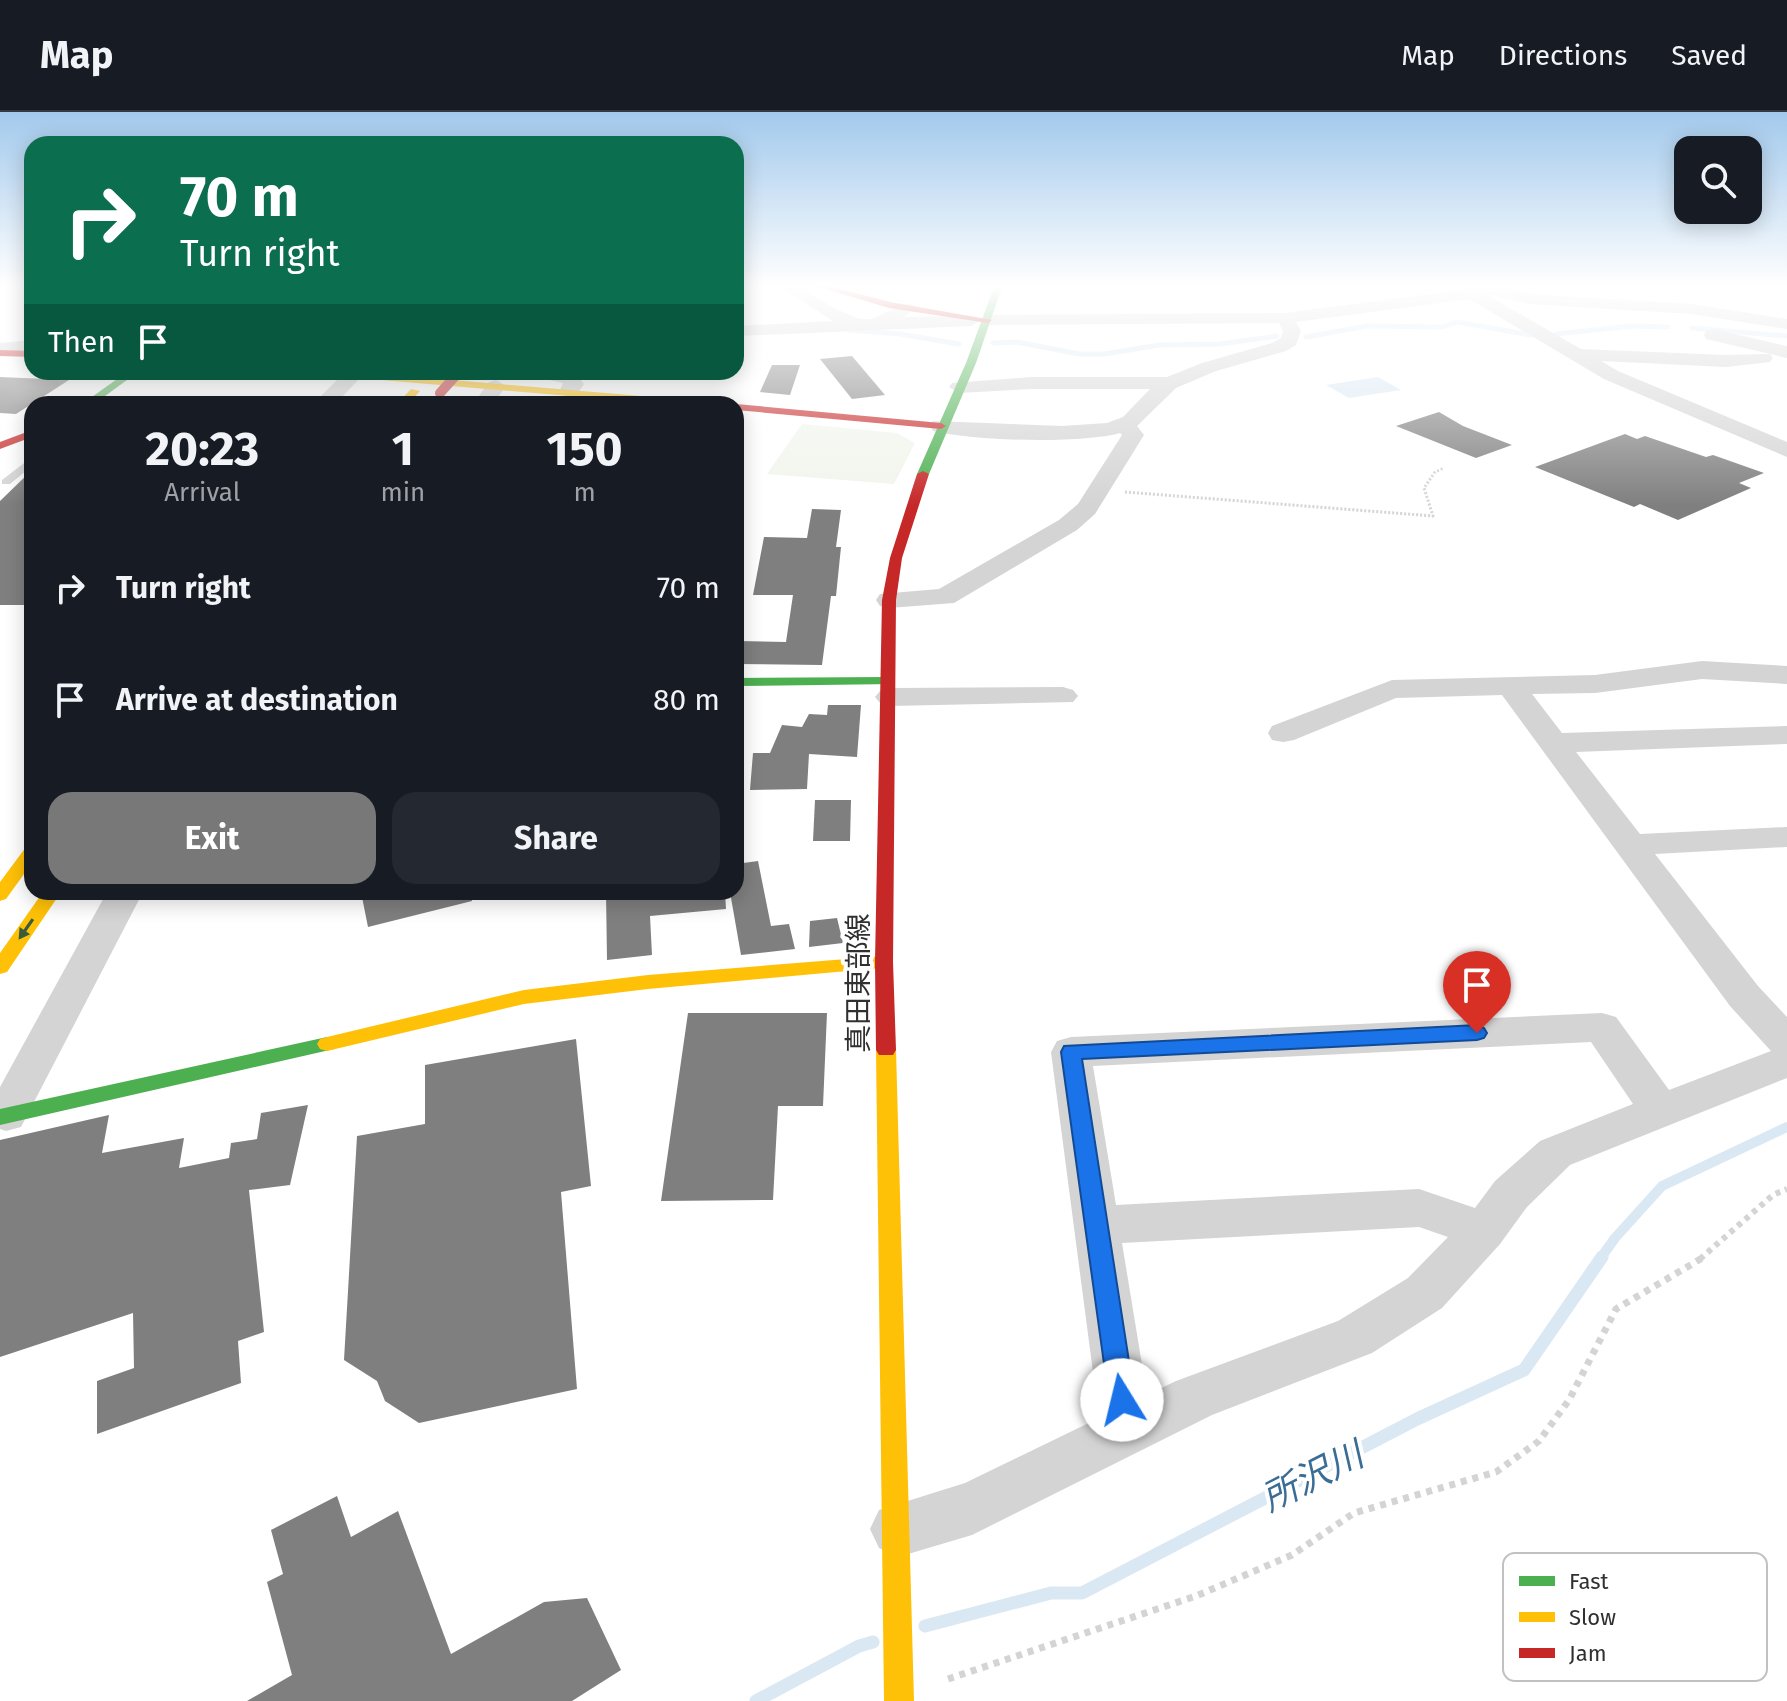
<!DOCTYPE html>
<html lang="en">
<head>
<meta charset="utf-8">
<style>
  body { margin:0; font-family:"Fira Sans","Noto Sans JP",sans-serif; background:#242831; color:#f1f3f6; height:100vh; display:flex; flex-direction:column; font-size:30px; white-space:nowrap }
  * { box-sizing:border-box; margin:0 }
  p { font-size:26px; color:#9ea1a6 }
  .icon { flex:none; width:44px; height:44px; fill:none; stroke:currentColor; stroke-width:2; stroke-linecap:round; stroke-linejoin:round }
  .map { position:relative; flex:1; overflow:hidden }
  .side { position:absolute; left:24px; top:284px; width:720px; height:504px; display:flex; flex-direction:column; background:#171b24; border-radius:24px; box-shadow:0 4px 20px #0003 }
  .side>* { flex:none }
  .guide { position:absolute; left:24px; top:24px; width:720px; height:244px; border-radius:24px; box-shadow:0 4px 20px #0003; background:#0b6e4f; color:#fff; overflow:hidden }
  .fabs { position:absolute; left:1674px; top:24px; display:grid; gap:16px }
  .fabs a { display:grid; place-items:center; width:88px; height:88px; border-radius:16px; background:#171b24; box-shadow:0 4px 20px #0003; font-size:40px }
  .pin { position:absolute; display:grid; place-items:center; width:68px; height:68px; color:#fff; margin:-82px -34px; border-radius:50% 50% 50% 0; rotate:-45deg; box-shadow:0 0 8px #0007 }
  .pin .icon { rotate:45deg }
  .me { position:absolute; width:88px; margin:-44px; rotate:351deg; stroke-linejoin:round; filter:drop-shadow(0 0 6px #0008) }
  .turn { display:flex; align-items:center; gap:28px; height:168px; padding:0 24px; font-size:36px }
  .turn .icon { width:104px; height:104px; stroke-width:2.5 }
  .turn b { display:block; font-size:56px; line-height:68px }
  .then { display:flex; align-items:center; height:76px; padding:0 24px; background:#0003; gap:16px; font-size:30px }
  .eta { display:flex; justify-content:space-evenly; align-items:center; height:136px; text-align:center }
  .eta b { font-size:48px; font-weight:700; line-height:56px }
  .button { display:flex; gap:16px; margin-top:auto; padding:16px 24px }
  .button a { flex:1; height:92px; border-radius:24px; background:#787878; color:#fff; font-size:32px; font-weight:700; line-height:92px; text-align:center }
  .button a+a { background:#242831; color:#f1f3f6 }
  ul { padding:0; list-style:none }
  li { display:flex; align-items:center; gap:24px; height:112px; padding:0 24px }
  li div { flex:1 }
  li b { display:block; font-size:30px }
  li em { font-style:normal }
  header { display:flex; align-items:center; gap:48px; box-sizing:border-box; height:112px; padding:0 40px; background:#171b24; border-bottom:2px solid #363941 }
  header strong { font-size:38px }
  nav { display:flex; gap:44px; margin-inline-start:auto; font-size:28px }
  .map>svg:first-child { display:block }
</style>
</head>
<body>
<header>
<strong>Map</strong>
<nav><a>Map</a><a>Directions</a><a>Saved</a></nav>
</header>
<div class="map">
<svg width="1787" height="1589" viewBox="0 0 1787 1589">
  <rect width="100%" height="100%" fill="#fff"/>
  <!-- green -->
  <polygon fill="#f1f5ec" points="802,312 897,321 915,331 894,372 767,362"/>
  <!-- water -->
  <polygon fill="#d9e8f3" points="1378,265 1401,278 1349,286 1326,273"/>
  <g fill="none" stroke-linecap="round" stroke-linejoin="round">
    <!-- stream-far2 -->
    <g stroke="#d9e8f3" stroke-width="5">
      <polyline points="1692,216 1787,224"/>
      <polyline points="847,218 900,222 959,232"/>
      <polyline points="1557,222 1631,214 1668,215"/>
      <polyline points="1306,225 1367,214 1442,215 1457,210 1531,223"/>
      <polyline points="993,231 1017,230 1079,242 1105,242 1159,233 1220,232 1277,224"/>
    </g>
    <!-- stream-far1 -->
    <polyline stroke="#d9e8f3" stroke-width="10" points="1600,1147 1615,1126 1662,1074 1787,1015"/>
    <!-- stream -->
    <g stroke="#d9e8f3" stroke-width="13">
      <polyline points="925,1514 1051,1481 1082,1481 1417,1307 1524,1258 1602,1145"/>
      <polyline points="756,1589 859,1534 873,1530"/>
    </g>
  </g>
  <!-- building -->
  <g fill="#7f7f7f">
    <polygon points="852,244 885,283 852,287 820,247"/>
    <polygon points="772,253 800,253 790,283 760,280"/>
    <polygon points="0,265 69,268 16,302 0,301"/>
    <polygon points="1439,300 1463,314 1512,333 1476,346 1396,314"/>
    <polygon points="1625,322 1637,327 1645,324 1706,345 1713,343 1764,361 1739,371 1751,376 1678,408 1640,392 1634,395 1535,355"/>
    <polygon points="32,358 32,493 0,493 0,389"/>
    <polygon points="812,397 841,398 836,435 841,435 836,484 831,484 822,553 736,552 736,529 786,530 793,483 753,483 764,425 807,426"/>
    <polygon points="828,593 861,593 857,645 809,642 807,677 750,678 753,641 770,641 782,613 802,615 809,602 827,603"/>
    <polygon points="815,688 851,688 850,729 813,729"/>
    <polygon points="758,749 771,814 789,812 795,837 741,843 730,780 736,780 736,752"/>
    <polygon points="361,780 471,780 472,789 368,815"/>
    <polygon points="606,780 725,780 726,797 650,804 652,843 607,848"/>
    <polygon points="837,806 843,831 809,835 810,809"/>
    <polygon points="688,901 827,901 823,994 778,994 773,1088 661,1089"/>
    <polygon points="576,927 591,1074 561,1080 577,1277 419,1311 385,1289 377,1269 344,1248 357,1024 425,1012 425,953"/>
    <polygon points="308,993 290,1073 249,1078 264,1220 238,1229 241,1271 97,1322 97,1269 134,1256 133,1201 0,1245 0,1028 109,1003 102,1041 184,1026 179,1056 229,1046 231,1031 257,1027 261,1001"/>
    <polygon points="337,1384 351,1425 398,1399 451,1542 544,1490 587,1486 621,1558 572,1589 247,1589 292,1563 267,1470 283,1462 271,1418"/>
  </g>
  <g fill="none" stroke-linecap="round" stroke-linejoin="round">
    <!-- path-far2 -->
    <polyline stroke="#d4d4d4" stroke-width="3" stroke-dasharray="2 2" stroke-linecap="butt" points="1125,380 1433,404 1424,376 1435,360 1444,356"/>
    <!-- path-far1 -->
    <polyline stroke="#d4d4d4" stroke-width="6" stroke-dasharray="5 5" stroke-linecap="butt" points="1700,1147 1773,1083 1787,1077"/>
    <!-- path -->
    <polyline stroke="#d4d4d4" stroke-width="7" stroke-dasharray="6 6" stroke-linecap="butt" points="948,1567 1196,1484 1292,1443 1354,1401 1496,1360 1539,1329 1569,1288 1616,1197 1704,1145"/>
    <!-- lane -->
    <polygon fill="#d4d4d4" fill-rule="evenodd" points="32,345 32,354 10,372 2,372 2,368"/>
    <!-- street -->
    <g fill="#d4d4d4" fill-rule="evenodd">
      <path d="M776 172H795L834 196 859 207H871L908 191 917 196 903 205 971 204 979 208 988 203 1285 201 1468 177 1481 172H1503L1502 175 1529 182 1692 192 1787 207V217L1692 202 1529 192 1485 182 1581 237 1726 243 1770 242 1773 246 1770 250 1726 255 1601 249 1618 259 1787 330V345L1604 267 1469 187 1296 210 1301 219 1296 233 1286 239 1216 259 1176 276 1137 314 1144 323 1095 402 1077 418 954 491 889 496 880 494 876 488 880 482 939 477 1059 408 1078 392 1122 323 1120 321C1080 332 975 329 933 319L930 314 933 309 1062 314 1107 311 1123 305 1150 277H1031L959 281 949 275 952 271 1031 265H1167L1202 251 1272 231 1281 226 1283 219 1279 211 988 213 980 209 971 214 736 224V214L833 209Z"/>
      <polygon points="1713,217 1787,234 1787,246 1706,227 1704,223 1706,219"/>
      <polygon points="32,228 32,240 0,243 0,231"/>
      <polygon points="345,260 366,260 335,292 313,292"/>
      <path d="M529 260C549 260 572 255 584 272L576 284 569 286 559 280 563 271 532 264Z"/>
      <polygon points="496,268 506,274 493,292 473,292 489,270"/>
      <path d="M1702 549 1787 554V572L1702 567 1595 581 1532 582 1562 621 1787 614V632L1576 640 1640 722 1787 715V735L1655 742 1758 874 1787 905V966L1570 1053 1527 1095 1500 1132 1442 1196 1372 1241 1212 1303 972 1423 898 1445 879 1436 870 1417 879 1398 965 1371 1099 1306 1051 940 1057 929 1071 925 1602 901 1616 905 1669 978 1771 939 1730 894 1502 583 1396 586 1294 628 1283 630 1272 628 1268 621 1272 614 1392 568 1595 563ZM1591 930 1633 992 1540 1029 1495 1069 1475 1096 1419 1077 1116 1093 1093 954ZM1419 1115 1448 1125 1408 1166 1338 1209 1176 1269 1147 1283 1122 1131Z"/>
      <polygon points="1063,575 1073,578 1078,584 1073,590 890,594 880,591 875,585 880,579 890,576"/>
      <polygon points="107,780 143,780 21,1015 6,1019 0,1017 0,975"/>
    </g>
    <!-- fast -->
    <g fill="#4caf50" fill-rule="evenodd">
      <polygon points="995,172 1003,172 976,251 929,362 919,364 917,362 966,251"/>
      <polygon points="127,260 138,260 94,292 82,292"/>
      <polygon points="890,565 895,566 895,572 736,574 736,566"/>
      <polygon points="327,925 334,927 337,932 334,937 0,1013 0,997"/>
    </g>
    <!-- slow -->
    <g fill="#ffc107" fill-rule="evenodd">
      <polygon points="318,260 358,260 700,289 705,292 664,292 323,263"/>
      <polygon points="411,277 420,279 408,292 397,292"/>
      <polygon points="32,734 32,751 6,787 0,789 0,770 26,735"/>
      <polygon points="43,780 61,780 7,860 0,862 0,841"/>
      <polygon points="884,844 893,850 891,855 648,877 524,892 327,939 320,937 317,932 320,927 327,925 524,878 648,863"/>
      <polygon points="886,931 893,933 896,938 914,1589 884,1589 876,938 879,933"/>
    </g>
    <!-- jam -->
    <g fill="#c62828" fill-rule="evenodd">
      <polygon points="809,172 821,172 890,190 992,208 988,211 889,196"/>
      <polygon points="0,238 32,239 32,245 0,244"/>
      <polygon points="736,292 941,311 946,314 941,317 736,298"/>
      <polygon points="32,318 32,325 0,337 0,330"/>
      <polygon points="923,359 929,362 902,446 896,488 893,850 896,938 893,943 879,943 876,938 875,850 882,488 890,446 917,362"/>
    </g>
    <!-- jam-bridge -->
    <polyline stroke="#c62828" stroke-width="10" points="440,281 459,260"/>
  </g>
  <!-- one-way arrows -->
  <defs><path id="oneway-solid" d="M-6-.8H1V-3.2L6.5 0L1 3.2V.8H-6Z" transform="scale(2)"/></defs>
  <use fill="#3a5c3b" href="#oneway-solid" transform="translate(26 817) rotate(125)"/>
  <!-- sky -->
  <linearGradient id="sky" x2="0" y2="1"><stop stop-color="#a2c9ec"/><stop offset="0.44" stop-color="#fff"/><stop offset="1" stop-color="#fff" stop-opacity="0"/></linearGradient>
  <rect width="1787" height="394" fill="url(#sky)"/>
  <!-- route -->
  <polygon fill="#1a73e8" stroke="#114b97" stroke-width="2" points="1477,913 1484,916 1487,921 1484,926 1477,928 1082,947 1135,1288 1132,1297 1122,1300 1113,1297 1109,1288 1061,940 1064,934"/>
  <g text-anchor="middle" stroke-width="8" stroke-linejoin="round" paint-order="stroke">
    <!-- street labels -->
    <g font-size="28" fill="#303030" stroke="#fff">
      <text transform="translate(858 871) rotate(-90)" y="10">真田東部線</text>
    </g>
    <!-- near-water labels -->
    <g font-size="36" font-style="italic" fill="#3a6d96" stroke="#fff">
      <text transform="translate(1312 1364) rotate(-27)" y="13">所沢川</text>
    </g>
  </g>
  <!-- legend -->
  <rect x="1503" y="1441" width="264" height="128" rx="12" fill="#fff" stroke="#c1c1c1" stroke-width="2"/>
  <rect x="1519" y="1464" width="36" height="10" fill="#4caf50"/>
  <rect x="1519" y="1500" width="36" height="10" fill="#ffc107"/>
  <rect x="1519" y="1536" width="36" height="10" fill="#c62828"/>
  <g font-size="22" fill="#303030">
    <text x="1569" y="1477">Fast</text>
    <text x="1569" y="1513">Slow</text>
    <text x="1569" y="1549">Jam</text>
  </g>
</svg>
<div class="fabs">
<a><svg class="icon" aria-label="search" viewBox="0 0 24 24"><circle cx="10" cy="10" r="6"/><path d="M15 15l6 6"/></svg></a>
</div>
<div class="pin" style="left:1477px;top:921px;background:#d93025"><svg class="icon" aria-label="arrive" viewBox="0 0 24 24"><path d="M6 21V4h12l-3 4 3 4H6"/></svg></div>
<svg class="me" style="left:1122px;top:1288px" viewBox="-20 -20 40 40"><circle r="19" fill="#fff"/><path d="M0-13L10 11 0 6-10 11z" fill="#1a73e8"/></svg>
<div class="guide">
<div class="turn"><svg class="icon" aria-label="right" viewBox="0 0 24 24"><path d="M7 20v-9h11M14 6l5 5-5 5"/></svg><div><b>70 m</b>Turn right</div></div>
<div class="then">Then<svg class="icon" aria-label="arrive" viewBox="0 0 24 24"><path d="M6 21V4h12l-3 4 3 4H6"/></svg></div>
</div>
<section class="side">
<div class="eta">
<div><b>20:23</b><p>Arrival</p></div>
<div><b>1</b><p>min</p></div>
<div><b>150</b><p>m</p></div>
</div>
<ul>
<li><svg class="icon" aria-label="right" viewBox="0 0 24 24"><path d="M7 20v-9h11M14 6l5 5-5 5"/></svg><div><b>Turn right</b></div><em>70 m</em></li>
<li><svg class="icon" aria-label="arrive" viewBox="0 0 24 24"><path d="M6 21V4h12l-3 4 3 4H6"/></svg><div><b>Arrive at destination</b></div><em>80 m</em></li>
</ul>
<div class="button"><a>Exit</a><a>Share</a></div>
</section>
</div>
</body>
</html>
